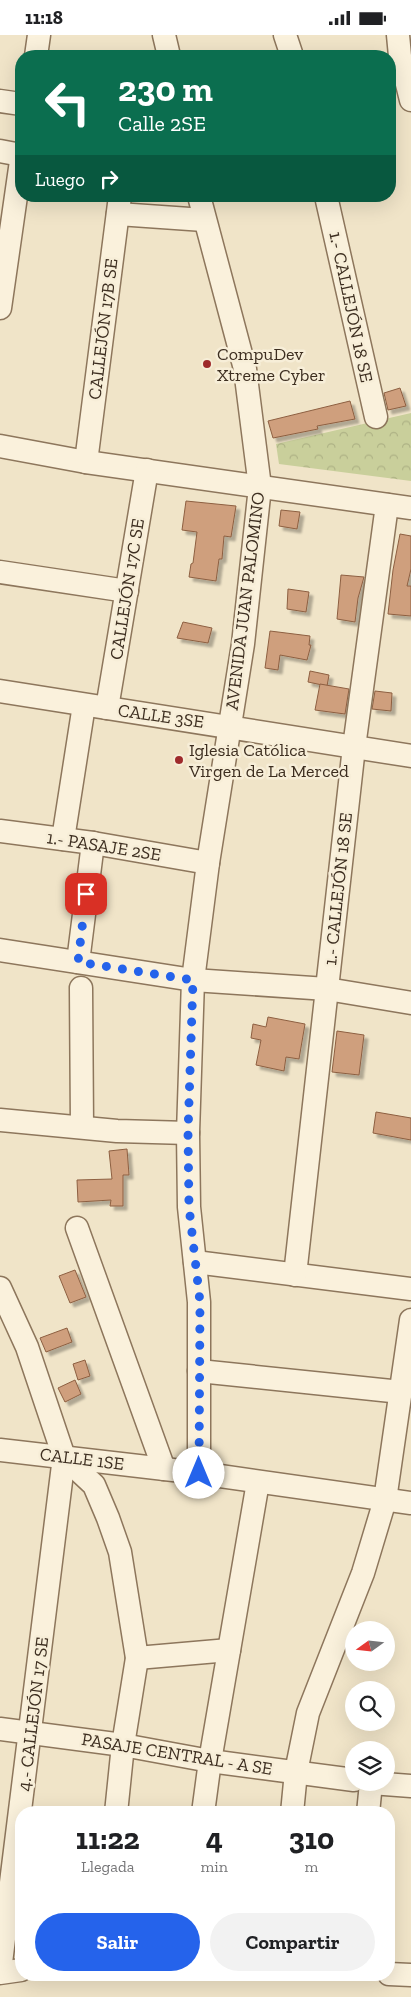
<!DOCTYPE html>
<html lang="es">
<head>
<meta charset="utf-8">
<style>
  body { margin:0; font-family:"Zilla Slab",serif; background:#f2f2f2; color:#202124; height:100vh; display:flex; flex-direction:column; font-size:19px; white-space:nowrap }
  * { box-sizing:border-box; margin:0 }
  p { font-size:16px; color:#757577 }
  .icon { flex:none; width:28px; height:28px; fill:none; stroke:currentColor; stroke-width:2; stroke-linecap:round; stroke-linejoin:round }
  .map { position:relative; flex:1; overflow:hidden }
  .side { position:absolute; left:15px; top:1771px; width:380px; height:175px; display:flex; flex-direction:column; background:#fff; border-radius:20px; box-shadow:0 5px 20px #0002 }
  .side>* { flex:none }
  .guide { position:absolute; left:15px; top:15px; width:381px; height:152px; border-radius:20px; box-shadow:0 5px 20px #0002; background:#0b6e4f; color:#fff; overflow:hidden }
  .needle { width:32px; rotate:255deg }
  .fabs { position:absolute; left:345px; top:1586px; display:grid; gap:10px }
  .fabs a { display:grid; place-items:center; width:50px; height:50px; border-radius:50%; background:#fff; box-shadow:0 5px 20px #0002; font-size:25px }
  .pin { position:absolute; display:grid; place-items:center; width:42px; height:42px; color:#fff; margin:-21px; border-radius:10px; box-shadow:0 2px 8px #0006 }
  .me { position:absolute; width:55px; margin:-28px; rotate:0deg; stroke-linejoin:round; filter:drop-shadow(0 0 4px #0008) }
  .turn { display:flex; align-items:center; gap:18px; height:105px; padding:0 20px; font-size:22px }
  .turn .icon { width:65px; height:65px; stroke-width:2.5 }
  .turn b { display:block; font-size:35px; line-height:42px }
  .then { display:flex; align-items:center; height:48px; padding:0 20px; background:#0003; gap:10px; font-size:19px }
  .eta { display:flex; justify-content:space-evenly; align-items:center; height:85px; text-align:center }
  .eta b { font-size:30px; font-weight:700; line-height:35px }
  .action { display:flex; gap:10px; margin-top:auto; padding:10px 20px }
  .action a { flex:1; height:58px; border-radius:30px; background:#2563eb; color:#fff; font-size:20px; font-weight:700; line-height:58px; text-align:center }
  .action a+a { background:#f2f2f2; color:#202124 }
  .status { display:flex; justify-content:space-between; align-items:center; height:35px; padding:0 25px; background:#fff; direction:ltr }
  .status svg { height:14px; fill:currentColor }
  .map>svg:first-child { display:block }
</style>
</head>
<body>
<div class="status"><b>11:18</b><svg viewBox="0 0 49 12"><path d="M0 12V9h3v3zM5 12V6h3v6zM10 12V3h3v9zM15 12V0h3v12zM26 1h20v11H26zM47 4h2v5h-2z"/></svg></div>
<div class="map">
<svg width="411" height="1962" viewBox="0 0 411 1962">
  <defs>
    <pattern id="park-crowns" width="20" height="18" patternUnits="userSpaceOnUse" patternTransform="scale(1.25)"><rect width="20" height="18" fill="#c9cf9b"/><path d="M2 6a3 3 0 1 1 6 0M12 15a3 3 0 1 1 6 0" fill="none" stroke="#aeb285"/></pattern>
    <filter id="shadow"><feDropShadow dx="4" dy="4" stdDeviation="1" flood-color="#0004"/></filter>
  </defs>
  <rect width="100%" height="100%" fill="#f0e4c8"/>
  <!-- park -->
  <polygon fill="url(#park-crowns)" points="411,378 411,446 279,429 276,409"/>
  <!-- building -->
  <g fill="#cf9f7d" stroke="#8d5f41" filter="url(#shadow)">
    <polygon points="400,353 406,371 388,375 384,358"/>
    <polygon points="350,366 355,384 317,391 318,394 273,403 268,386"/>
    <polygon points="186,466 236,471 231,502 224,501 222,524 219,524 216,546 189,542 191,529 193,528 197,497 182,495"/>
    <polygon points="281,475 300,477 297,494 279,491"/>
    <polygon points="400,499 411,501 411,534 407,551 411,551 411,581 388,579 393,535"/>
    <polygon points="341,540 364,542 358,563 355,587 337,584"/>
    <polygon points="288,554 309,557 306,577 287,574"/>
    <polygon points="183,587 212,593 208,608 177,603"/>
    <polygon points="270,596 310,601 309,610 311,610 307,625 280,620 278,635 265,633"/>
    <polygon points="310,636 329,640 327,651 308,647"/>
    <polygon points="320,649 349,654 345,679 315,675"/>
    <polygon points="375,656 392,658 391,676 372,674"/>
    <polygon points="268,982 305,989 299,1024 286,1022 284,1036 256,1030 261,1005 251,1003 253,989 266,992"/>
    <polygon points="337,996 364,1000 359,1040 332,1037"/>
    <polygon points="376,1077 411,1083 411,1105 373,1098"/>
    <polygon points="127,1114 129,1140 123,1140 123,1171 110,1171 111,1165 78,1167 77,1145 112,1144 109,1116"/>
    <polygon points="75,1235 86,1262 70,1268 59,1241"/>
    <polygon points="67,1293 72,1307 46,1317 40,1303"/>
    <polygon points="85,1325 90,1341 78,1345 73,1329"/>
    <polygon points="75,1345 81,1359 65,1367 58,1353"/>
  </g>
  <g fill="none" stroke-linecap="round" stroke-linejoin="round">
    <defs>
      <g id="minor">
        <polyline points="164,0 169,21"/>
        <polyline points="285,0 292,21"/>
        <polyline points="398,0 400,21 411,65"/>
        <polyline points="36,21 39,0"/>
        <polyline points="0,66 21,69"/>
        <polyline points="0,116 21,120"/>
        <polyline points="199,161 245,334 260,452 243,609 208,828 193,945 188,1098 189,1172 199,1267 199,1438"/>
        <polyline points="326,161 376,382"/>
        <polyline points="118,179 204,185"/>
        <polyline points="0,273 21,126"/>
        <polyline points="0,411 86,427 411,473"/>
        <polyline points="86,427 120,161"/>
        <polyline points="0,537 127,556"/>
        <polyline points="0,656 411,721"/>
        <polyline points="107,673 147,435"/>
        <polyline points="0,796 93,808 208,828"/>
        <polyline points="63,804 84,670"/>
        <polyline points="0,915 193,945 327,954 411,968"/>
        <polyline points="78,927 93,808"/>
        <polyline points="81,953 82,1092"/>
        <polyline points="0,1085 117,1096 188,1098"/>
        <polyline points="77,1193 164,1434"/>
        <polyline points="195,1227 411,1254"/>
        <polyline points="295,1240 354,712 387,470"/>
        <polyline points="0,1253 27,1312 64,1422 94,1450 108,1483 120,1517 137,1623 123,1710 116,1778"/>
        <polyline points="199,1336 401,1357"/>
        <polyline points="0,1415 199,1438 411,1468"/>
        <polyline points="137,1623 229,1615"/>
        <polyline points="0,1694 123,1710 210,1726 354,1745"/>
        <polyline points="371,1748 411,1751"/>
        <polyline points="203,1778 210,1726 258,1447"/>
        <polyline points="292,1778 296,1737 308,1678 363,1538 385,1465 411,1285"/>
        <polyline points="368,1778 371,1748"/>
        <polyline points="0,1936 64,1422"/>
        <polyline points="0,1938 21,1935"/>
        <polyline points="389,1939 411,1940"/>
      </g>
    </defs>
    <!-- minor casing -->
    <use href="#minor" stroke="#8d765c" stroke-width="25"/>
    <!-- minor -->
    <use href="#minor" stroke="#faf1dc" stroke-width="22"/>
  </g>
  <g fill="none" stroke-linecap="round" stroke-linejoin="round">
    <!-- route -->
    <polyline stroke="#2563eb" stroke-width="9" stroke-dasharray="0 16.2" points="86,859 78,927 193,945 188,1098 189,1172 200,1267 199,1438"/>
  </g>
  <!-- markers -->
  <g fill="#9e2a2b" stroke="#f7eed8" stroke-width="2">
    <circle cx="207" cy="329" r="5"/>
    <circle cx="179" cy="725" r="5"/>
  </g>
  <g text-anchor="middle" stroke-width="5" stroke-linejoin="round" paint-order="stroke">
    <!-- street labels -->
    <g font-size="18" fill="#3d2e20" stroke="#f7eed8">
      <text transform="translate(351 272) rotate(78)" y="6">1.- CALLEJÓN 18 SE</text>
      <text transform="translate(103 294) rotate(-83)" y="6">CALLEJÓN 17B SE</text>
      <text transform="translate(127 554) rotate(-81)" y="6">CALLEJÓN 17C SE</text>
      <text transform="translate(245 566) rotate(-83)" y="6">AVENIDA JUAN PALOMINO</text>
      <text transform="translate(161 681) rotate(8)" y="6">CALLE 3SE</text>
      <text transform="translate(104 811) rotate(9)" y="6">1.- PASAJE 2SE</text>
      <text transform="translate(338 854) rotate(-84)" y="6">1.- CALLEJÓN 18 SE</text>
      <text transform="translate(82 1424) rotate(7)" y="6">CALLE 1SE</text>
      <text transform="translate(33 1679) rotate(-83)" y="6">4.- CALLEJÓN 17 SE</text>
      <text transform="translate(177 1719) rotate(9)" y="6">PASAJE CENTRAL - A SE</text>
    </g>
    <!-- poi labels -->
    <g font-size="18" fill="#3d2e20" stroke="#f7eed8" text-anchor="start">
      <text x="217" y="325">CompuDev<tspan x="217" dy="21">Xtreme Cyber</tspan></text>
      <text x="189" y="721">Iglesia Católica<tspan x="189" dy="21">Virgen de La Merced</tspan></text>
    </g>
  </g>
</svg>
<div class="fabs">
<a><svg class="needle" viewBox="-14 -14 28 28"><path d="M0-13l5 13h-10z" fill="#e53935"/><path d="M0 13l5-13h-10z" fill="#757577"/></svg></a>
<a><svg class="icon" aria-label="search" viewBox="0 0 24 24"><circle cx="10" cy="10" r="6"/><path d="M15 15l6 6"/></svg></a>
<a><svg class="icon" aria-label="layers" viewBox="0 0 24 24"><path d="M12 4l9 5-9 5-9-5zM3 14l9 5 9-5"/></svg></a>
</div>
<div class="pin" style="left:86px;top:859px;background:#d93025"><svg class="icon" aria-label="arrive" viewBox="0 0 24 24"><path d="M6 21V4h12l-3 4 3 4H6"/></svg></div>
<svg class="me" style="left:199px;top:1438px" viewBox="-20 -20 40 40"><circle r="19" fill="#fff"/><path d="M0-13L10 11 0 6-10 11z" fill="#2563eb"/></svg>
<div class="guide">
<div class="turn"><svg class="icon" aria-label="left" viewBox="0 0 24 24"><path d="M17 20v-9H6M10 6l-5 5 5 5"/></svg><div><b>230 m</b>Calle 2SE</div></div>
<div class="then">Luego<svg class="icon" aria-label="right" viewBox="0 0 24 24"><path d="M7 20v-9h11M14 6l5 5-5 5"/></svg></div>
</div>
<section class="side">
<div class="eta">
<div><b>11:22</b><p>Llegada</p></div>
<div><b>4</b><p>min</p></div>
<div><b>310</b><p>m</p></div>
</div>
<div class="action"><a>Salir</a><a>Compartir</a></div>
</section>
</div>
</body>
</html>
